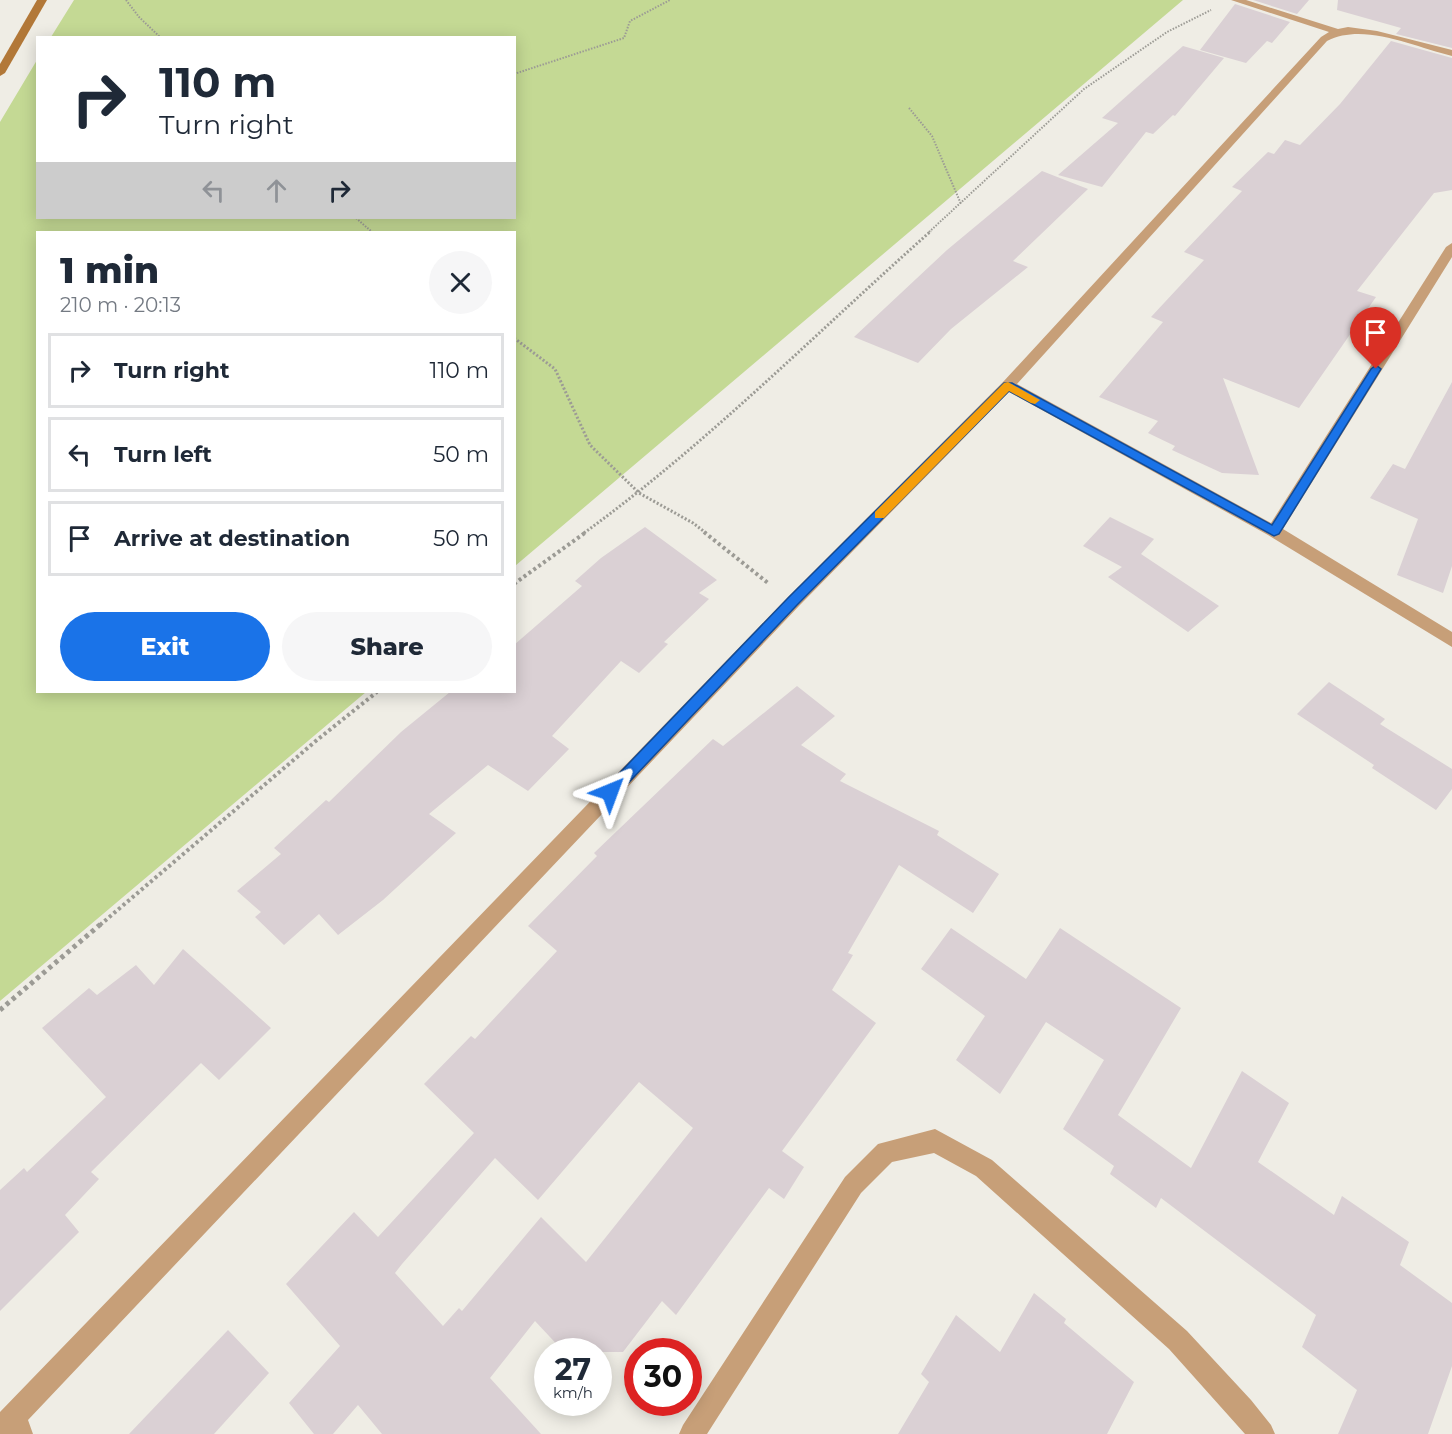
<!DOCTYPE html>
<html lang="en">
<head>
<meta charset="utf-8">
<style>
  body { margin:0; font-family:Montserrat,sans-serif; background:#f6f6f7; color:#1f2937; height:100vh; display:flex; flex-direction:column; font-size:22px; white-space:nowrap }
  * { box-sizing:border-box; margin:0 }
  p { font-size:20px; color:#747a83 }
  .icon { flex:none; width:33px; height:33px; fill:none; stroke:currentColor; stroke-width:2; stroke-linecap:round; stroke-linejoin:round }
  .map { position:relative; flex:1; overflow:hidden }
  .side { position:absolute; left:36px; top:231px; width:480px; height:462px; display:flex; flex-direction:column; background:#fff; border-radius:0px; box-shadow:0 3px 15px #0003 }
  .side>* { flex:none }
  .hud { position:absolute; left:36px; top:36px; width:480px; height:183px; border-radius:0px; box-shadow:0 3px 15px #0003; background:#fff; color:#1f2937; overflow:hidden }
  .speed { position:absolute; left:534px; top:1338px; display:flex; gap:12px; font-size:30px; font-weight:700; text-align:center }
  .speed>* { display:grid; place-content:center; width:78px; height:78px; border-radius:50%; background:#fff; box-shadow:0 3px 15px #0003; line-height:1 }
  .speed small { font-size:15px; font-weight:400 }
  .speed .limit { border:9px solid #d22; background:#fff; color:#111 }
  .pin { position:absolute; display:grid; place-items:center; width:51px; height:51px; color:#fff; margin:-62px -26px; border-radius:50% 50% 50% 0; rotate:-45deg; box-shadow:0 0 6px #0007 }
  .pin .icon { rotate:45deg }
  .me { position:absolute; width:66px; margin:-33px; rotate:44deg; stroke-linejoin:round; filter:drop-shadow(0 0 4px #0008) }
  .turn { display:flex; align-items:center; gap:21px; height:126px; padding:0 24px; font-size:27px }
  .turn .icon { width:78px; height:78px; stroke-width:2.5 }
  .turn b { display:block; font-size:42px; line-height:51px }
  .lanes { display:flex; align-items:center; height:57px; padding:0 24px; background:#0003; justify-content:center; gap:30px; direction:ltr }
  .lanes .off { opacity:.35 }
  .round { display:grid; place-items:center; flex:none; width:63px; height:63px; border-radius:32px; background:#f6f6f7 }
  .overview { display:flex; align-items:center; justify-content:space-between; height:102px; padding:0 24px }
  h1 { font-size:36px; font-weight:800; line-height:45px }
  .action { display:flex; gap:12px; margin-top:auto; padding:12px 24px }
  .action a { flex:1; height:69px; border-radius:36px; background:#1a73e8; color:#fff; font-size:24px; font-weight:800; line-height:69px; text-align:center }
  .action a+a { background:#f6f6f7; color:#1f2937 }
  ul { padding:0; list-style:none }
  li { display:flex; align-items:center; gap:18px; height:75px; margin:0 12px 9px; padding:0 12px; border:3px solid #e0e1e3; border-radius:0px }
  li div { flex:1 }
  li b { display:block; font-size:22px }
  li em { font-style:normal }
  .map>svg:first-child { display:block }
</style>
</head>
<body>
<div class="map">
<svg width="1452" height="1434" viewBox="0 0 1452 1434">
  <rect width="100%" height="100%" fill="#efede5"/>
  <!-- green -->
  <polygon fill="#c4d994" points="74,0 1183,0 515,566 514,232 38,232 38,692 366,692 0,1001 0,122 37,60 38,218 514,218 514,38 51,37"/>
  <!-- building -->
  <g fill="#dad0d4" fill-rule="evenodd">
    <polygon points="1253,0 1309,0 1297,14"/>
    <polygon points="1338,0 1452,0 1452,48 1396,34 1401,28 1337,10"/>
    <polygon points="1235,4 1290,22 1272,43 1267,41 1246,63 1200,50"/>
    <polygon points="1391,41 1452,58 1452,190 1434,193 1357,291 1376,297 1299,408 1223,378 1259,475 1222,473 1172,450 1175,446 1148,433 1158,421 1099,397 1163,322 1151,317 1204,260 1184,252 1242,191 1232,187 1268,152 1274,154 1285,140 1300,145 1340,104"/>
    <polygon points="1183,46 1224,58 1175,116 1173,115 1153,134 1146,132 1102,187 1058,175 1118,123 1102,118"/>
    <polygon points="1042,171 1088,189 1013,261 1028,267 951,329 918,363 854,337 947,250"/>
    <polygon points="1452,382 1452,566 1443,593 1397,575 1418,519 1370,498 1393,464 1405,469"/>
    <polygon points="1110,517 1154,539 1141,554 1219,606 1188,632 1108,577 1122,567 1083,546"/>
    <polygon points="645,527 717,580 699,593 709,599 664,642 668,644 639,673 621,661 552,736 569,749 528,791 488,765 429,814 456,833 383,900 338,935 319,914 284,945 255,917 261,912 237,891 281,854 274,848 326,800 329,802 401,732 450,692 514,692 514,645 582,586 575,581 601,558"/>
    <polygon points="1329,682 1385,719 1380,724 1452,769 1452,789 1436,810 1372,768 1374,765 1297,714"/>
    <path d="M797 686 835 716 801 745 846 774 840 781 939 831 937 835 999 874 973 913 899 865 848 953 853 955 832 990 876 1023 782 1151 804 1167 784 1199 769 1188 676 1315 662 1301 623 1352H564L535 1321 490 1378 541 1434H382L358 1405 333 1434H314L289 1403 340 1346 286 1284 354 1212 378 1237 474 1133 424 1084 471 1036 475 1039 557 951 528 926 597 856 594 853 713 739 723 746ZM639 1082 693 1128 586 1262 541 1217 462 1311 459 1308 443 1326 395 1273 402 1264 495 1158 538 1200Z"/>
    <polygon points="951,928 1026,979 1060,928 1181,1008 1118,1115 1191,1168 1242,1071 1289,1103 1258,1162 1334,1215 1342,1196 1409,1242 1400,1265 1452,1303 1452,1366 1428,1434 1338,1434 1357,1390 1302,1347 1316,1315 1161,1198 1156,1208 1110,1174 1114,1166 1063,1129 1104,1060 1046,1022 1000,1094 956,1060 985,1016 921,969"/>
    <polygon points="183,949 271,1028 219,1080 201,1063 91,1172 99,1179 65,1215 79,1232 0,1311 0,1190 24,1168 27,1172 106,1097 42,1028 89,988 97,995 136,965 154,985"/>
    <polygon points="1034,1293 1066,1319 1064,1323 1134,1382 1107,1434 898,1434 929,1382 921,1374 956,1315 1000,1352"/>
    <polygon points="228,1330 269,1373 214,1434 129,1434"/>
  </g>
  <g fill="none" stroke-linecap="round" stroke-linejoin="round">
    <!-- path-far3 -->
    <g stroke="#9c9b95" stroke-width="2" stroke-dasharray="1.5 1.5" stroke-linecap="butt">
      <polyline points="126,0 139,17 161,38"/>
      <polyline points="514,74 624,38 630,21 670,0"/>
      <polyline points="909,108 932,136 961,204"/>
      <polyline points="356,218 372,232"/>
      <polyline points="929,232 1084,89 1167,32 1211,10"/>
    </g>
    <!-- path-far2 -->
    <g stroke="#9c9b95" stroke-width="3" stroke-dasharray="2 2" stroke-linecap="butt">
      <polyline points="514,338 555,369 590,445 639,493 693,523 706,533"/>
      <path d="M584 533C708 443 816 333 931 231"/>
    </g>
    <!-- path-far1 -->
    <g stroke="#9c9b95" stroke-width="4" stroke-dasharray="3 3" stroke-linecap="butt">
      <polyline points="704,532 768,583"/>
      <polyline points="514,584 586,532"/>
      <polyline points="100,925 317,740 377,692"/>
    </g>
    <!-- path -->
    <polyline stroke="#9c9b95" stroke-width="5" stroke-dasharray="4 4" stroke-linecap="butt" points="0,1010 102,923"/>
    <!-- street -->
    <g fill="#c79f78" fill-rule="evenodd">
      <path d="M1231 0H1246L1338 29 1348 27 1377 31 1452 50V56C1414 47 1364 22 1327 41L1017 384 1271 523 1446 247 1452 243V257L1283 529 1452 632V647L1268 535 1009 392 799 606 28 1420 33 1434H0V1412L787 598 1003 382 1321 37 1329 32Z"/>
      <polygon points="935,1129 992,1160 1187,1331 1251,1400 1271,1425 1275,1434 1245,1434 1169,1349 976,1176 934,1153 892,1162 861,1193 707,1434 679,1434 683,1425 845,1177 878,1144"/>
    </g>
    <!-- secondary -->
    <polygon fill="#b27838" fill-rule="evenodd" points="37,0 47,0 5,73 0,76 0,64"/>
  </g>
  <!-- route -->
  <polygon fill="#1a73e8" stroke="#114b97" stroke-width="1.5" points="1376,365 1381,369 1279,534 1274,536 1009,391 797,605 615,797 610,799 605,797 603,792 605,788 788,598 1004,383 1012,383 1272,525 1371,369"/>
  <!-- slow -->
  <polygon fill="#f59e0b" points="1008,382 1040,400 1035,404 1031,403 1009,391 884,518 875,518 875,512 1004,383"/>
</svg>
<div class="speed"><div>27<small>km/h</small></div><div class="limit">30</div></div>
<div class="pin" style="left:1376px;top:369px;background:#d93025"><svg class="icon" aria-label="arrive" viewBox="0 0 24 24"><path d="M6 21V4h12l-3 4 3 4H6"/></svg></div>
<svg class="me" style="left:610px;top:792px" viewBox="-20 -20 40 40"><path d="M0-17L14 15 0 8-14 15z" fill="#1a73e8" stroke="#fff" stroke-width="4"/></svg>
<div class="hud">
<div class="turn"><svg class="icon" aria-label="right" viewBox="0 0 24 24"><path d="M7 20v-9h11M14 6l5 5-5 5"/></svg><div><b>110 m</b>Turn right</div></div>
<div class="lanes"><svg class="icon off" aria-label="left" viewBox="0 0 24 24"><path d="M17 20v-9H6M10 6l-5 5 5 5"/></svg><svg class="icon off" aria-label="ahead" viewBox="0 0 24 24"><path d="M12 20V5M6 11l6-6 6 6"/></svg><svg class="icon" aria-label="right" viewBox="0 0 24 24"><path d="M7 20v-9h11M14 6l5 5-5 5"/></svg></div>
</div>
<section class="side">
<div class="overview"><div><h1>1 min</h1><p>210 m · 20:13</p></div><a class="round"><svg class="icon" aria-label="close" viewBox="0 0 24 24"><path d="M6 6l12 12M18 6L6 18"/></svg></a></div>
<ul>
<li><svg class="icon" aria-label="right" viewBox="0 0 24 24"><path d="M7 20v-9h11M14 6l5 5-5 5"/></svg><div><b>Turn right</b></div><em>110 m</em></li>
<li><svg class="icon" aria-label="left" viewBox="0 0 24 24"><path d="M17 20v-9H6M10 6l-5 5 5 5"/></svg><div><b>Turn left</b></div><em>50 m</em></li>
<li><svg class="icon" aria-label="arrive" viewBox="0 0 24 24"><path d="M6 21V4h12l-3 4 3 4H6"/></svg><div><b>Arrive at destination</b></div><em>50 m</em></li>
</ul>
<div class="action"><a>Exit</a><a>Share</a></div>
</section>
</div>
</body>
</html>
